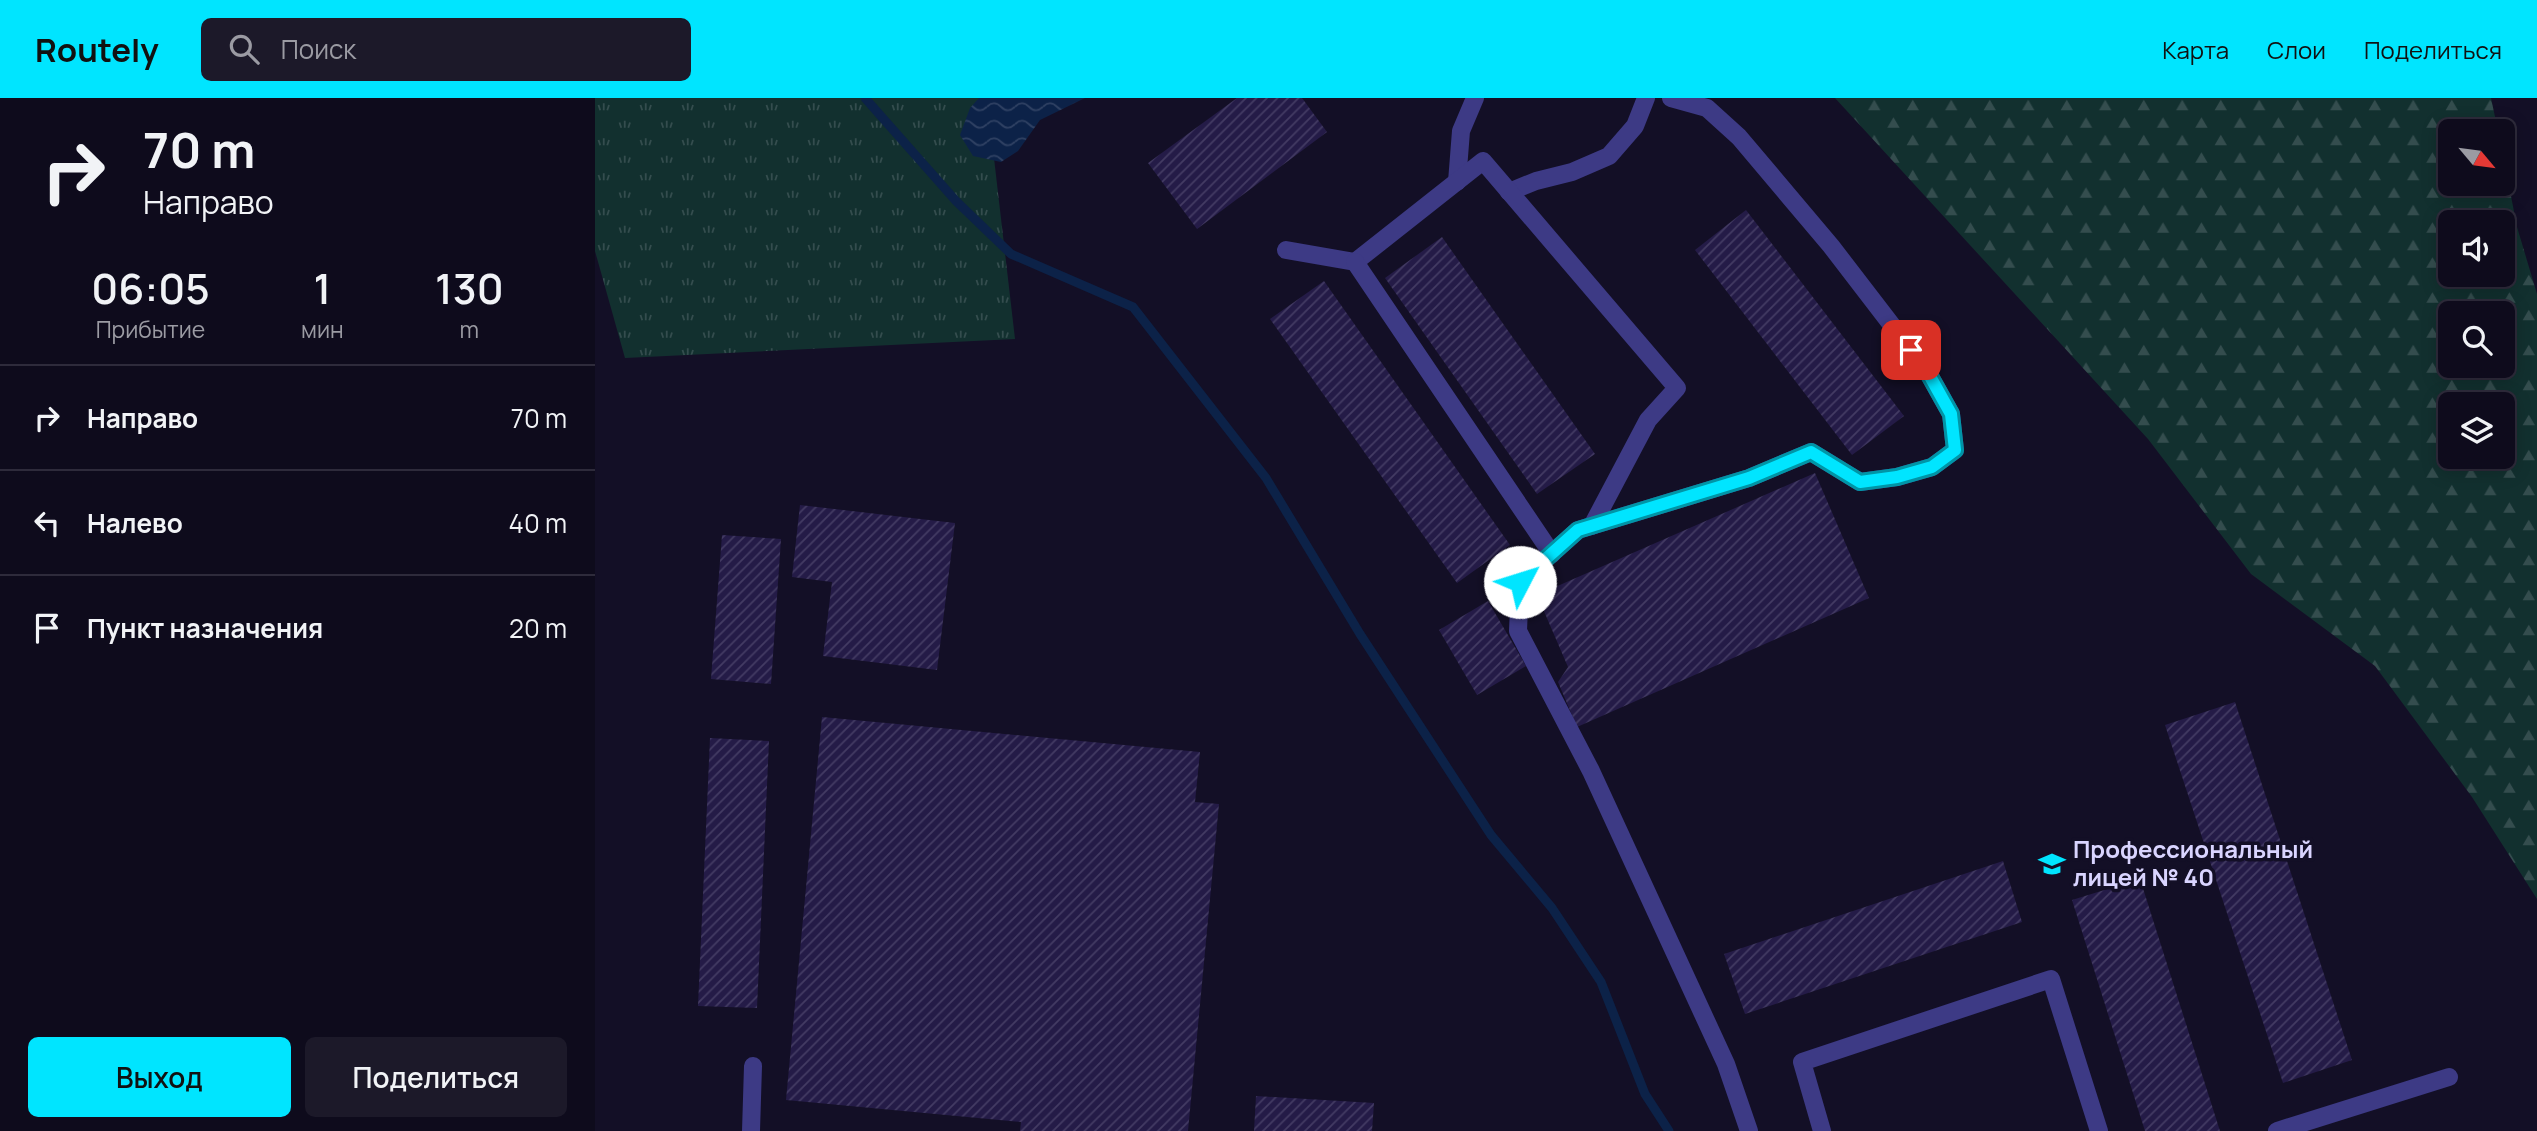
<!DOCTYPE html>
<html lang="ru">
<head>
<meta charset="utf-8">
<style>
  body { margin:0; font-family:Manrope,sans-serif; background:#1c1929; color:#f1f3f6; height:100vh; display:flex; flex-direction:column; font-size:26px; white-space:nowrap }
  * { box-sizing:border-box; margin:0 }
  p { font-size:23px; color:#9b9ba3 }
  .icon { flex:none; width:38px; height:38px; fill:none; stroke:currentColor; stroke-width:2; stroke-linecap:round; stroke-linejoin:round }
  .map { position:relative; flex:1; overflow:hidden }
  .drawer { display:flex; flex-direction:column; background:#0e0b1c; width:595px }
  .drawer>* { flex:none }
  .banner { background:#0e0b1c; color:#f1f3f6; overflow:hidden }
  .needle { width:46px; rotate:119deg }
  .controls { position:absolute; left:1843px; top:21px; display:grid; gap:14px }
  .controls a { display:grid; place-items:center; width:77px; height:77px; border-radius:10px; background:#0e0b1c; box-shadow:0 4px 18px #0003,0 0 0 2px #2e2b3b; font-size:35px }
  .pin { position:absolute; display:grid; place-items:center; width:60px; height:60px; color:#fff; margin:-30px; border-radius:14px; box-shadow:0 4px 10px #0006 }
  .me { position:absolute; width:77px; margin:-38px; rotate:50deg; stroke-linejoin:round; filter:drop-shadow(0 0 5px #0008) }
  .turn { display:flex; align-items:center; gap:24px; height:147px; padding:0 28px; font-size:32px }
  .turn .icon { width:91px; height:91px; stroke-width:2.5 }
  .turn b { display:block; font-size:49px; line-height:60px }
  .eta { display:flex; justify-content:space-evenly; align-items:center; height:119px; text-align:center }
  .eta b { font-size:42px; font-weight:600; line-height:49px }
  .button { display:flex; gap:14px; margin-top:auto; padding:14px 28px }
  .button a { flex:1; height:80px; border-radius:10px; background:#00e5ff; color:#111; font-size:28px; font-weight:600; line-height:80px; text-align:center }
  .button a+a { background:#1c1929; color:#f1f3f6 }
  ul { padding:0; list-style:none }
  li { display:flex; align-items:center; gap:21px; height:105px; padding:0 28px; border-top:2px solid #2e2b3b }
  li div { flex:1 }
  li b { display:block; font-size:26px }
  li em { font-style:normal }
  header { display:flex; align-items:center; gap:42px; box-sizing:border-box; height:98px; padding:0 35px; background:#00e5ff; color:#111 }
  header strong { font-size:33px }
  nav { display:flex; gap:38px; margin-inline-start:auto; font-size:24px }
  .search { width:490px; height:63px; background:#1c1929; display:flex; align-items:center; gap:18px; box-sizing:border-box; padding:0 24px; border-radius:10px; color:#9b9ba3; font-size:26px }
  main { display:flex; flex:1; min-height:0 }
  .map>svg:first-child { display:block }
</style>
</head>
<body>
<header>
<strong>Routely</strong>
<div class="search"><svg class="icon" aria-label="search" viewBox="0 0 24 24"><circle cx="10" cy="10" r="6"/><path d="M15 15l6 6"/></svg>Поиск</div>
<nav><a>Карта</a><a>Слои</a><a>Поделиться</a></nav>
</header>
<main>
<section class="drawer">
<div class="banner">
<div class="turn"><svg class="icon" aria-label="right" viewBox="0 0 24 24"><path d="M7 20v-9h11M14 6l5 5-5 5"/></svg><div><b>70 m</b>Направо</div></div>
</div>
<div class="eta">
<div><b>06:05</b><p>Прибытие</p></div>
<div><b>1</b><p>мин</p></div>
<div><b>130</b><p>m</p></div>
</div>
<ul>
<li><svg class="icon" aria-label="right" viewBox="0 0 24 24"><path d="M7 20v-9h11M14 6l5 5-5 5"/></svg><div><b>Направо</b></div><em>70 m</em></li>
<li><svg class="icon" aria-label="left" viewBox="0 0 24 24"><path d="M17 20v-9H6M10 6l-5 5 5 5"/></svg><div><b>Налево</b></div><em>40 m</em></li>
<li><svg class="icon" aria-label="arrive" viewBox="0 0 24 24"><path d="M6 21V4h12l-3 4 3 4H6"/></svg><div><b>Пункт назначения</b></div><em>20 m</em></li>
</ul>
<div class="button"><a>Выход</a><a>Поделиться</a></div>
</section>
<div class="map">
<svg width="1942" height="1033" viewBox="0 0 1942 1033">
  <defs>
    <pattern id="grass-tufts" width="24" height="20" patternUnits="userSpaceOnUse" patternTransform="scale(1.75)"><rect width="24" height="20" fill="#12302f"/><path d="M3 7l-1-3M5 7V3M7 7l1-3M15 17l-1-3M17 17v-4M19 17l1-3" fill="none" stroke="#344d4e"/></pattern>
    <pattern id="forest-firs" width="22" height="20" patternUnits="userSpaceOnUse" patternTransform="scale(1.75)"><rect width="22" height="20" fill="#12302f"/><path d="M5 1l3.5 6h-7zM16 11l3.5 6h-7z" fill="#344d4e"/></pattern>
    <pattern id="water-waves" width="16" height="10" patternUnits="userSpaceOnUse" patternTransform="scale(1.75)"><rect width="16" height="10" fill="#0c2248"/><path d="M0 5q4-4 8 0t8 0" fill="none" stroke="#2f4163"/></pattern>
    <pattern id="building-hatch" width="6" height="6" patternUnits="userSpaceOnUse" patternTransform="scale(1.75)"><rect width="6" height="6" fill="#241b47"/><path d="M-1 1l2-2M0 6l6-6M5 7l2-2" fill="none" stroke="#433b63"/></pattern>
  </defs>
  <rect width="100%" height="100%" fill="#130f26"/>
  <!-- grass -->
  <polygon fill="url(#grass-tufts)" points="0,0 392,0 420,241 30,260 0,153"/>
  <!-- forest -->
  <path fill="url(#forest-firs)" fill-rule="evenodd" d="M1240 0H1896L1903 33H1855V86H1908V57L1922 129 1942 196V801L1877 699 1780 568 1656 476 1553 341ZM1855 124H1908V177H1855ZM1855 215H1908V268H1855ZM1855 306H1908V359H1855Z"/>
  <!-- water -->
  <polygon fill="url(#water-waves)" points="384,0 490,0 445,22 423,53 406,64 378,58 365,37 375,10"/>
  <g fill="none" stroke-linecap="round" stroke-linejoin="round">
    <!-- stream -->
    <polyline stroke="#0c2248" stroke-width="9" points="270,0 361,103 416,156 538,209 671,380 765,536 896,737 957,810 1006,884 1050,996 1074,1033"/>
  </g>
  <!-- building -->
  <g fill="url(#building-hatch)">
    <polygon points="642,0 707,0 732,34 602,131 553,65"/>
    <polygon points="1151,112 1309,318 1257,357 1100,152"/>
    <polygon points="847,139 1000,356 942,396 790,180"/>
    <polygon points="729,183 915,447 862,485 675,221"/>
    <polygon points="1220,375 1274,500 982,629 963,584 973,569 942,497"/>
    <polygon points="205,407 360,425 342,572 228,558 237,484 197,479"/>
    <polygon points="127,437 186,441 176,586 116,581"/>
    <polygon points="893,503 931,568 882,597 844,532"/>
    <polygon points="1640,604 1757,962 1688,985 1570,627"/>
    <polygon points="227,619 605,654 600,704 624,706 593,1033 425,1033 426,1024 191,1002"/>
    <polygon points="115,640 174,643 162,910 103,908"/>
    <polygon points="1408,763 1427,824 1150,916 1129,856"/>
    <polygon points="1545,781 1625,1033 1550,1033 1477,802"/>
    <polygon points="661,998 779,1005 777,1033 659,1033"/>
  </g>
  <g fill="none" stroke-linecap="round" stroke-linejoin="round">
    <!-- minor -->
    <g stroke="#3d3a85" stroke-width="18">
      <polyline points="1076,0 1112,10 1144,39 1236,148 1332,273 1356,316 1360,352 1337,369 1302,379 1265,384 1216,354 1154,380 983,432 925,484 923,533 996,673 1131,966 1154,1033"/>
      <polyline points="862,84 866,33 880,0"/>
      <polyline points="914,94 941,83 977,74 1014,58 1040,28 1051,0"/>
      <polyline points="691,152 760,164 888,63 1082,290 1053,322 997,428"/>
      <polyline points="760,164 957,456"/>
      <polyline points="156,1033 158,968"/>
      <polyline points="1227,1033 1207,964 1456,881 1504,1033"/>
      <polyline points="1682,1033 1854,979"/>
    </g>
  </g>
  <g fill="none" stroke-linecap="round" stroke-linejoin="round">
    <defs>
      <polyline id="route" points="925,484 983,432 1154,380 1216,354 1265,384 1302,379 1337,369 1360,352 1356,316 1332,273 1316,252"/>
    </defs>
    <!-- route casing -->
    <use href="#route" stroke="#0095a6" stroke-width="18"/>
    <!-- route -->
    <use href="#route" stroke="#00e5ff" stroke-width="12"/>
  </g>
  <!-- icons -->
  <defs>
    <symbol id="university-bare" viewBox="-9 -9 18 18"><path d="M0-5L7-2L0 1L-7-2ZM-4 1L0 2.5L4 1V4Q0 6-4 4Z" fill="#00e5ff" stroke="#130f26" stroke-width="2.5" paint-order="stroke"/></symbol>
  </defs>
  <g fill-rule="evenodd">
    <use href="#university-bare" x="1438" y="747" width="38" height="38"/>
  </g>
  <g text-anchor="middle" stroke-width="7" stroke-linejoin="round" paint-order="stroke">
    <!-- poi labels -->
    <g font-size="24" font-weight="bold" fill="#d9d4ff" stroke="#130f26" text-anchor="start">
      <text x="1478" y="760">Профессиональный<tspan x="1478" dy="28">лицей № 40</tspan></text>
    </g>
  </g>
</svg>
<div class="controls">
<a><svg class="needle" viewBox="-14 -14 28 28"><path d="M0-13l5 13h-10z" fill="#e53935"/><path d="M0 13l5-13h-10z" fill="#9b9ba3"/></svg></a>
<a><svg class="icon" aria-label="sound" viewBox="0 0 24 24"><path d="M4 9h4l5-4v14l-5-4H4zM17 9q2 3 0 6"/></svg></a>
<a><svg class="icon" aria-label="search" viewBox="0 0 24 24"><circle cx="10" cy="10" r="6"/><path d="M15 15l6 6"/></svg></a>
<a><svg class="icon" aria-label="layers" viewBox="0 0 24 24"><path d="M12 4l9 5-9 5-9-5zM3 14l9 5 9-5"/></svg></a>
</div>
<div class="pin" style="left:1316px;top:252px;background:#d93025"><svg class="icon" aria-label="arrive" viewBox="0 0 24 24"><path d="M6 21V4h12l-3 4 3 4H6"/></svg></div>
<svg class="me" style="left:925px;top:484px" viewBox="-20 -20 40 40"><circle r="19" fill="#fff"/><path d="M0-13L10 11 0 6-10 11z" fill="#00e5ff"/></svg>
</div>
</main>
</body>
</html>
